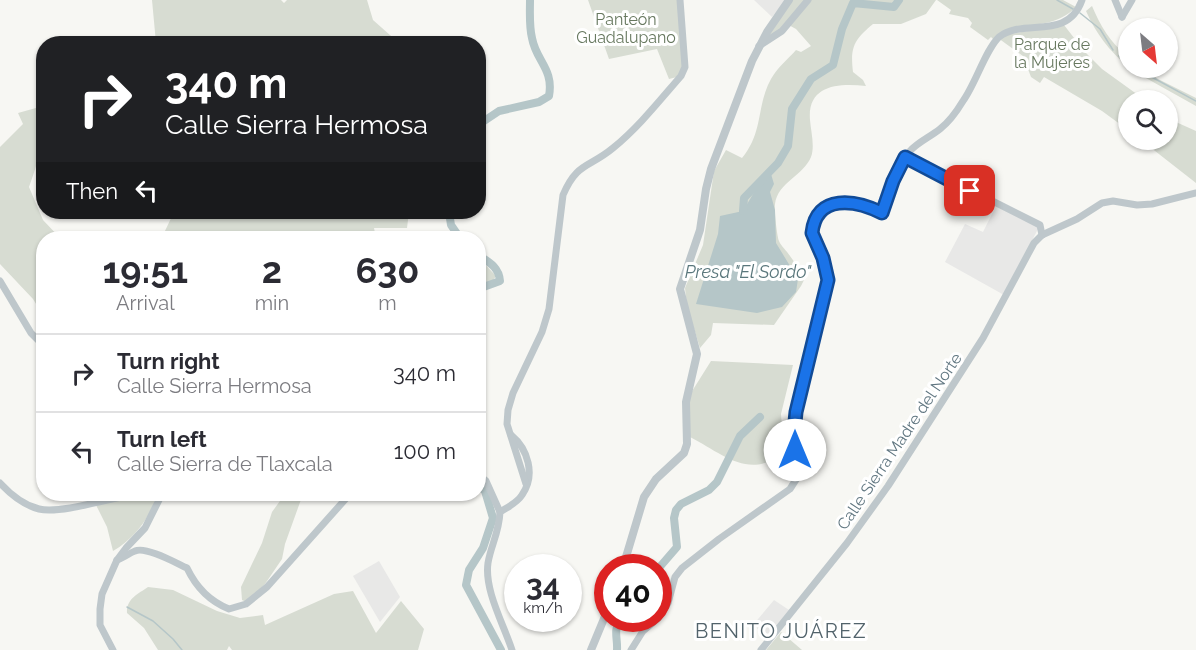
<!DOCTYPE html>
<html lang="en">
<head>
<meta charset="utf-8">
<style>
  body { margin:0; font-family:Raleway,sans-serif; background:#f2f2f3; color:#2b2b33; height:100vh; display:flex; flex-direction:column; font-size:22px; white-space:nowrap }
  * { box-sizing:border-box; margin:0 }
  p { font-size:20px; color:#7c7c81 }
  .icon { flex:none; width:33px; height:33px; fill:none; stroke:currentColor; stroke-width:2; stroke-linecap:round; stroke-linejoin:round }
  .map { position:relative; flex:1; overflow:hidden }
  .details { position:absolute; left:36px; top:231px; width:450px; height:270px; display:flex; flex-direction:column; background:#fff; border-radius:24px; box-shadow:0 2px 4px #0004 }
  .details>* { flex:none }
  .banner { position:absolute; left:36px; top:36px; width:450px; height:183px; border-radius:24px; box-shadow:0 2px 4px #0004; background:#202124; color:#fff; overflow:hidden }
  .needle { width:39px; rotate:152deg }
  .fabs { position:absolute; left:1118px; top:18px; display:grid; gap:12px }
  .fabs a { display:grid; place-items:center; width:60px; height:60px; border-radius:50%; background:#fff; box-shadow:0 2px 4px #0004; font-size:30px }
  .speed { position:absolute; left:504px; top:554px; display:flex; gap:12px; font-size:30px; font-weight:700; text-align:center }
  .speed>* { display:grid; place-content:center; width:78px; height:78px; border-radius:50%; background:#fff; box-shadow:0 2px 4px #0004; line-height:1 }
  .speed small { font-size:15px; font-weight:400 }
  .speed .limit { border:9px solid #d22; background:#fff; color:#111 }
  .pin { position:absolute; display:grid; place-items:center; width:51px; height:51px; color:#fff; margin:-26px; border-radius:12px; box-shadow:0 3px 9px #0006 }
  .me { position:absolute; width:66px; margin:-33px; rotate:0deg; stroke-linejoin:round; filter:drop-shadow(0 0 4px #0008) }
  .turn { display:flex; align-items:center; gap:21px; height:126px; padding:0 30px; font-size:27px }
  .turn .icon { width:78px; height:78px; stroke-width:2.5 }
  .turn b { display:block; font-size:42px; line-height:51px }
  .then { display:flex; align-items:center; height:57px; padding:0 30px; background:#0003; gap:12px; font-size:22px }
  .eta { display:flex; justify-content:space-evenly; align-items:center; height:102px; text-align:center }
  .eta b { font-size:36px; font-weight:700; line-height:42px }
  ul { padding:0; list-style:none }
  li { display:flex; align-items:center; gap:18px; height:78px; padding:0 30px; border-top:2px solid #e1e1e2 }
  li div { flex:1 }
  li b { display:block; font-size:22px }
  li em { font-style:normal }
  .map>svg:first-child { display:block }
</style>
</head>
<body>
<div class="map">
<svg width="1196" height="650" viewBox="0 0 1196 650">
  <rect width="100%" height="100%" fill="#f7f7f3"/>
  <!-- built -->
  <g fill="#e8e8e7">
    <polygon points="754,0 786,0 772,17"/>
    <polygon points="996,206 1039,227 1004,295 945,262 965,224 983,232"/>
    <polygon points="379,561 400,597 380,622 353,576"/>
    <polygon points="774,600 789,610 768,637 753,625"/>
  </g>
  <!-- green -->
  <g fill="#d7dcd2">
    <polygon points="152,0 281,0 284,3 287,0 367,0 373,20 399,43 156,43"/>
    <polygon points="588,0 680,0 685,67 681,76 669,79 657,49 609,59"/>
    <path d="M792 0H936L926 14 901 24H873C854 40 850 47 853 72L863 80 866 86C840 83 807 84 810 120 811 132 815 146 811 157 803 176 778 182 775 204 774 210 777 236 779 241 781 246 787 251 790 256 796 264 800 271 804 280L801 286 774 325 713 323 711 335 700 348 687 306 685 288 703 245 714 171 726 150 742 158C764 131 756 106 771 79 777 68 788 59 796 50L801 52 811 46 796 29 785 23 780 29 766 39Z"/>
    <path d="M937 0H1063L1076 7C1058 26 1034 23 1011 30 1005 32 999 37 994 40L991 37 988 40 970 27 972 23 968 18 949 14 951 10Z"/>
    <path d="M1092 6C1100 25 1110 43 1128 56V67C1109 50 1096 34 1086 11Z"/>
    <polygon points="1064,25 1085,52 1102,69 1145,100 1128,100 1128,130 1102,111 1044,77 1040,83 1031,77 1023,56 998,38 1010,34"/>
    <polygon points="1128,68 1143,68 1158,79 1196,98 1196,106"/>
    <path d="M43 106C44 137 40 158 29 187L43 220 60 238H44L43 315 33 299 0 264V147L23 124 18 113Z"/>
    <polygon points="1167,118 1196,131 1196,183 1141,140 1167,140"/>
    <polygon points="174,212 409,212 407,228 374,228 376,238 159,238 164,233"/>
    <polygon points="479,258 496,276 492,282 479,285"/>
    <path d="M711 361 793 365 781 414 784 452C750 481 723 454 690 437L689 396Z"/>
    <path d="M140 494H157C151 517 134 539 113 551L107 527 95 503Z"/>
    <polygon points="285,494 303,494 285,544 282,559 265,584 246,602 242,600 241,587 262,543 272,512"/>
    <path d="M148 587 173 590 217 611 240 618 263 615 265 625 334 594 353 591 376 633 401 601 424 629 418 650H232L229 646 227 650H158L144 628 127 613C126 599 138 594 148 587Z"/>
    <polygon points="781,632 802,650 766,650"/>
  </g>
  <!-- water -->
  <polygon fill="#b5c6c8" points="771,174 774,184 770,192 775,210 776,243 798,279 796,292 782,307 757,313 696,304 718,234 720,216 743,211 756,189"/>
  <g fill="none" stroke-linecap="round" stroke-linejoin="round">
    <!-- stream -->
    <g stroke="#b5c6c8" stroke-width="1.5">
      <polyline points="1057,0 1073,9"/>
      <polyline points="1080,13 1100,29 1113,50"/>
      <polyline points="1119,56 1128,63"/>
      <polyline points="1135,68 1196,101"/>
      <polyline points="127,607 153,621 173,639 182,650"/>
    </g>
    <!-- river -->
    <g stroke="#b5c6c8" stroke-width="8">
      <path d="M478 125 499 111 539 102 549 96C554 69 536 61 532 38 529 26 530 12 530 0"/>
      <polyline points="743,211 744,198 778,163 788,146 792,109 811,79 833,65 842,29 853,3 894,7 899,0"/>
      <polyline points="449,212 451,225 460,238"/>
      <path d="M478 255C489 262 499 267 500 281L478 289"/>
      <polyline points="478,485 485,491 493,518 483,548 469,570 466,585 501,650"/>
      <polyline points="658,569 677,547 674,518 676,510 681,504 709,490 717,482 740,436 760,417"/>
      <path d="M617 650C618 637 611 626 625 618"/>
    </g>
    <!-- secondary -->
    <g stroke="#bec7cb" stroke-width="7">
      <polyline points="1115,0 1122,17"/>
      <polyline points="1122,17 1132,0"/>
      <polyline points="759,46 782,31 808,0"/>
      <polyline points="905,157 1040,225 1042,235"/>
      <polyline points="0,281 31,333 44,346"/>
      <path d="M511 435C528 449 536 475 522 495 517 503 508 507 500 512 499 533 491 545 488 563 484 590 504 625 512 650"/>
      <polyline points="478,474 486,481 500,512"/>
      <path d="M0 483C11 495 23 505 39 509 61 514 111 498 136 494"/>
      <path d="M526 484 507 424 508 410 513 393 542 332 549 309 563 195C577 162 589 168 613 148 638 128 660 100 681 76L685 67 680 0"/>
      <path d="M117 560C124 558 129 553 135 551 146 546 176 563 187 568 196 587 209 601 229 609L246 604 267 587 350 494"/>
      <path d="M658 618 668 603 675 577 682 568 719 539 790 489 797 478 794 423 812 340 828 280 823 258 811 233C816 193 856 200 882 213 889 193 894 166 910 151 918 142 930 137 940 129 949 122 957 111 963 101 975 85 986 49 999 37 1024 17 1067 42 1082 0"/>
      <polyline points="113,650 100,625 100,609 102,594 117,560 126,548 145,528 162,494"/>
      <polyline points="631,650 643,631 658,618"/>
      <polyline points="761,650 847,543 888,486 983,338 1034,243 1042,235 1077,219 1102,203 1113,201 1137,205 1152,204 1196,193"/>
    </g>
    <!-- primary -->
    <g stroke="#bec7cb" stroke-width="8">
      <polyline points="623,567 644,497 656,479 684,453 687,444 686,402 697,354 680,289 700,230 706,189 711,169 752,61 767,32 789,0"/>
      <polyline points="591,650 608,609"/>
    </g>
  </g>
  <g fill="none" stroke-linecap="round" stroke-linejoin="round">
    <defs>
      <path id="route" d="M795 450 794 432 796 412 828 280 823 258 812 233C816 193 856 200 882 213L893 181 905 157 970 191"/>
    </defs>
    <!-- route casing -->
    <use href="#route" stroke="#114b97" stroke-width="15"/>
    <!-- route -->
    <use href="#route" stroke="#1a73e8" stroke-width="10"/>
  </g>
  <g text-anchor="middle" stroke-width="6" stroke-linejoin="round" paint-order="stroke">
    <!-- park labels -->
    <g font-size="16" fill="#67785f" stroke="#fff">
      <text x="626" y="25">Panteón<tspan x="626" dy="18">Guadalupano</tspan></text>
      <text x="1052" y="50">Parque de<tspan x="1052" dy="18">la Mujeres</tspan></text>
    </g>
    <!-- street labels -->
    <g font-size="16" fill="#607680" stroke="#fff">
      <text transform="translate(899 441) rotate(-56)" y="6">Calle Sierra Madre del Norte</text>
    </g>
    <!-- water labels -->
    <g font-size="18" font-style="italic" fill="#5a777c" stroke="#fff">
      <text x="748" y="278">Presa "El Sordo"</text>
    </g>
    <!-- quarter labels -->
    <g font-size="20" letter-spacing="1.5" fill="#52636b" stroke="#fff">
      <text x="781" y="638">BENITO JUÁREZ</text>
    </g>
  </g>
</svg>
<div class="fabs">
<a><svg class="needle" viewBox="-14 -14 28 28"><path d="M0-13l5 13h-10z" fill="#e53935"/><path d="M0 13l5-13h-10z" fill="#7c7c81"/></svg></a>
<a><svg class="icon" aria-label="search" viewBox="0 0 24 24"><circle cx="10" cy="10" r="6"/><path d="M15 15l6 6"/></svg></a>
</div>
<div class="speed"><div>34<small>km/h</small></div><div class="limit">40</div></div>
<div class="pin" style="left:970px;top:191px;background:#d93025"><svg class="icon" aria-label="arrive" viewBox="0 0 24 24"><path d="M6 21V4h12l-3 4 3 4H6"/></svg></div>
<svg class="me" style="left:795px;top:450px" viewBox="-20 -20 40 40"><circle r="19" fill="#fff"/><path d="M0-13L10 11 0 6-10 11z" fill="#1a73e8"/></svg>
<div class="banner">
<div class="turn"><svg class="icon" aria-label="right" viewBox="0 0 24 24"><path d="M7 20v-9h11M14 6l5 5-5 5"/></svg><div><b>340 m</b>Calle Sierra Hermosa</div></div>
<div class="then">Then<svg class="icon" aria-label="left" viewBox="0 0 24 24"><path d="M17 20v-9H6M10 6l-5 5 5 5"/></svg></div>
</div>
<section class="details">
<div class="eta">
<div><b>19:51</b><p>Arrival</p></div>
<div><b>2</b><p>min</p></div>
<div><b>630</b><p>m</p></div>
</div>
<ul>
<li><svg class="icon" aria-label="right" viewBox="0 0 24 24"><path d="M7 20v-9h11M14 6l5 5-5 5"/></svg><div><b>Turn right</b><p>Calle Sierra Hermosa</p></div><em>340 m</em></li>
<li><svg class="icon" aria-label="left" viewBox="0 0 24 24"><path d="M17 20v-9H6M10 6l-5 5 5 5"/></svg><div><b>Turn left</b><p>Calle Sierra de Tlaxcala</p></div><em>100 m</em></li>
</ul>
</section>
</div>
</body>
</html>
